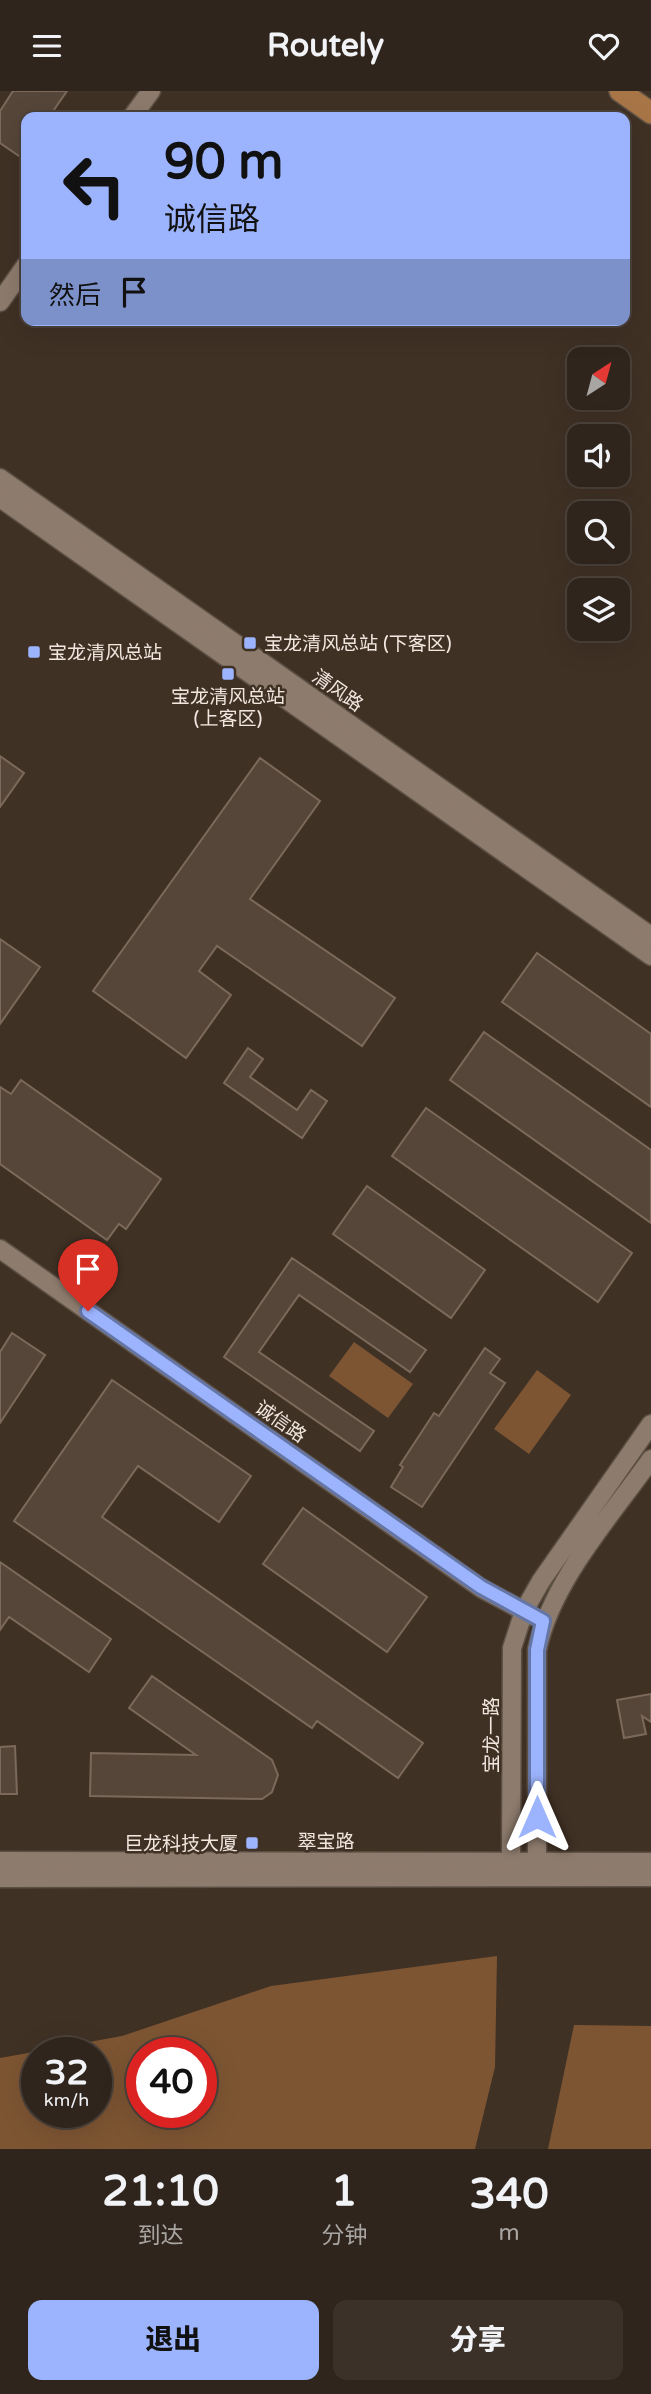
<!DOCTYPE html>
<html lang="zh">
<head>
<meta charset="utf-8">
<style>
  body { margin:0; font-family:"Varela Round","Noto Sans SC",sans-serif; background:#3c3129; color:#f1f3f6; height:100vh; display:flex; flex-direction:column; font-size:26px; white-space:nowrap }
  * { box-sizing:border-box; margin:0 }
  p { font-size:23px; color:#a8a5a3 }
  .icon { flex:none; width:38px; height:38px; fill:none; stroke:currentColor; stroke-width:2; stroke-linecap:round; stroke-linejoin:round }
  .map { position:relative; height:2058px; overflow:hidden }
  .drawer { display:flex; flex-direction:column; background:#30251c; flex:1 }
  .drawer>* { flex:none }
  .guide { position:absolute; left:21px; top:21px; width:609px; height:214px; border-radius:14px; box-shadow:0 7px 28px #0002,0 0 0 2px #4b423b; background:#9cb4fd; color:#111; overflow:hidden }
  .needle { width:46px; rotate:36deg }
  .buttons { position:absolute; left:567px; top:256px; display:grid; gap:14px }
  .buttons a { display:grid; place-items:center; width:63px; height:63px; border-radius:14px; background:#30251c; box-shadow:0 7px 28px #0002,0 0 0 2px #4b423b; font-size:35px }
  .speed { position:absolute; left:21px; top:1946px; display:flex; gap:14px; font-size:35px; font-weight:700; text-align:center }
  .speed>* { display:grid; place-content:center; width:91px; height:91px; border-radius:50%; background:#30251c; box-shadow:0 7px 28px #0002,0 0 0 2px #4b423b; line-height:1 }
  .speed small { font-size:18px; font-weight:400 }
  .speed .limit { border:10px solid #d22; background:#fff; color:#111 }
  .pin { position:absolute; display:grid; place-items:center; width:60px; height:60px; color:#fff; margin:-72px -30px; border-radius:50% 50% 50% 0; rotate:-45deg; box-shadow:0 0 7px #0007 }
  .pin .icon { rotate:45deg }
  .me { position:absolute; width:77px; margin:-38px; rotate:0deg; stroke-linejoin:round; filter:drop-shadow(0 0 5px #0008) }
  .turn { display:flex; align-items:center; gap:24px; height:147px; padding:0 28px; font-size:32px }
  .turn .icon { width:91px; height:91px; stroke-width:2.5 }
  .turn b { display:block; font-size:49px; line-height:60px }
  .then { display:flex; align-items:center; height:66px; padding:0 28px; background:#0003; gap:14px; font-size:26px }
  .eta { display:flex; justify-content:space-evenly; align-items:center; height:119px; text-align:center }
  .eta b { font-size:42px; font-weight:800; line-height:49px }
  .action { display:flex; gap:14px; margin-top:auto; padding:14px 28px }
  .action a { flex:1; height:80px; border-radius:14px; background:#9cb4fd; color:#111; font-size:28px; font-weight:800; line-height:80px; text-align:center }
  .action a+a { background:#3c3129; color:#f1f3f6 }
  header { display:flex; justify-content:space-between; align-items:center; height:91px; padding:0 28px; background:#30251c; font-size:32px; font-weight:800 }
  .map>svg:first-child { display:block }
</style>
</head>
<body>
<header><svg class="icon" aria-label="menu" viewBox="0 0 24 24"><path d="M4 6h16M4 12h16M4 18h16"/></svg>Routely<svg class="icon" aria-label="heart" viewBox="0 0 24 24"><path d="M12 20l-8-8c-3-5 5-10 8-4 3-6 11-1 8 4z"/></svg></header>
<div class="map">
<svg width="651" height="2058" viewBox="0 0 651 2058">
  <rect width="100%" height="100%" fill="#403125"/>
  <!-- green -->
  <g fill="#7d5533" fill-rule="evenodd">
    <polygon points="354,1251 413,1293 388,1327 329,1285"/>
    <polygon points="537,1279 571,1304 529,1363 494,1338"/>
    <path d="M497 1865 495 1976 475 2058H0V1967L122 1945 271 1895ZM37 1962H96V2021H37ZM142 1962H201V2021H142Z"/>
    <polygon points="574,1934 651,1935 651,2058 548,2058"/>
  </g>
  <!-- building -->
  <g fill="#564639" stroke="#7b6a5c" stroke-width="2">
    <polygon points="13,0 67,0 49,26 26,26 26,60 22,67 0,52 0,20"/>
    <polygon points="0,665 24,682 0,716"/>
    <polygon points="260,667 320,710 250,808 395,907 362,955 217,855 199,880 231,904 186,967 93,900"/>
    <polygon points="0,848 40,876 0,933"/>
    <polygon points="537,862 651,943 651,1016 502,911"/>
    <polygon points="484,941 651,1059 651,1132 450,989"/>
    <polygon points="248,957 263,968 250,986 297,1019 311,999 327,1010 302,1047 224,992"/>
    <polygon points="21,989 161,1088 126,1138 119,1133 107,1149 0,1073 0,996 11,1003"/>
    <polygon points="426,1017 632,1162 598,1211 392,1065"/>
    <polygon points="367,1095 485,1179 451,1227 333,1143"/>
    <polygon points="292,1167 426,1259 410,1281 299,1204 259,1261 374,1340 360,1360 224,1266"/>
    <polygon points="12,1242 45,1264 0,1332 0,1261"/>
    <polygon points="485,1257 500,1268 490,1282 505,1292 422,1416 391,1396 403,1376 400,1374 434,1322 439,1325"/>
    <polygon points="112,1289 251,1385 219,1431 138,1375 102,1426 423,1652 398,1687 317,1630 312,1637 14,1430"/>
    <polygon points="303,1417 427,1506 387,1561 263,1473"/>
    <polygon points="0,1471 111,1548 89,1581 9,1526 0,1539"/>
    <polygon points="152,1585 272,1669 278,1684 272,1701 262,1708 90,1705 91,1662 196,1664 129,1617"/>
    <polygon points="651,1603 651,1631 642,1625 646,1643 624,1647 617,1609"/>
    <polygon points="15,1655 17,1703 0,1703 0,1656"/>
  </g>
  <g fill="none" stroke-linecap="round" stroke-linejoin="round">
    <defs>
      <g id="minor">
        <polyline points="132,26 151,0"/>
        <polyline points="0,211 26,174"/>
        <polyline points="0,387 651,845"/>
        <polyline points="0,407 651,865"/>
        <polyline points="0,1158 481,1497 533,1525"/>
        <path d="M651 1333 541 1490 524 1520 512 1557 511 1771 524 1786 537 1771V1559C552 1489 611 1425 651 1368"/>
        <polyline points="0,1770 651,1771"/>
        <polyline points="0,1787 651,1786"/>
      </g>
      <polyline id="major" points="620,0 651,22"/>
    </defs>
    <!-- minor casing -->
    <use href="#minor" stroke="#5b4f44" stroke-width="21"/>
    <!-- major casing -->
    <use href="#major" stroke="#5b4f44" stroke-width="24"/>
    <!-- minor -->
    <use href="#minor" stroke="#8d7b6d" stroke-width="18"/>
    <!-- major -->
    <use href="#major" stroke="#a87547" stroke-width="21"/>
  </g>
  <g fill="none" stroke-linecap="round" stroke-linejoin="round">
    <defs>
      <polyline id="route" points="88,1220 481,1496 543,1530 537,1559 537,1726"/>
    </defs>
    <!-- route casing -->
    <use href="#route" stroke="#6575a4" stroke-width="18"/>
    <!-- route -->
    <use href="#route" stroke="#9cb4fd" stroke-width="12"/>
  </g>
  <!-- markers -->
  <g fill="#9cb4fd" stroke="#403125" stroke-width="2.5">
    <rect x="243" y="545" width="14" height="14" rx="3.5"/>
    <rect x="27" y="554" width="14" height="14" rx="3.5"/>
    <rect x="221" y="576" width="14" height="14" rx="3.5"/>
    <rect x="245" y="1745" width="14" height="14" rx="3.5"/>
  </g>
  <g text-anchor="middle" stroke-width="5" stroke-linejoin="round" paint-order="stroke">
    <!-- poi labels -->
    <g font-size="19" fill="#f1e7df" stroke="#403125" text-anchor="start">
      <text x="264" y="559">宝龙清风总站 (下客区)</text>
      <text x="48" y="568">宝龙清风总站</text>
      <text x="228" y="612" text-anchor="middle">宝龙清风总站<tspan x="228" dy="22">(上客区)</tspan></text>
      <text x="238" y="1759" text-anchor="end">巨龙科技大厦</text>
    </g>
    <!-- street labels -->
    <g font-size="19" fill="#f1e7df" stroke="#403125">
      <text transform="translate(338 599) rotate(35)" y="7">清风路</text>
      <text transform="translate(281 1330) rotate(35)" y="7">诚信路</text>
      <text transform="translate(491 1644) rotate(-90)" y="7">宝龙一路</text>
      <text x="326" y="1757">翠宝路</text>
    </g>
  </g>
</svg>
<div class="buttons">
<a><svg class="needle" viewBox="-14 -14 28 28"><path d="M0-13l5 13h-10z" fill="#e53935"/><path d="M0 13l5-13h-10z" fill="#a8a5a3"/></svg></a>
<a><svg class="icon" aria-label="sound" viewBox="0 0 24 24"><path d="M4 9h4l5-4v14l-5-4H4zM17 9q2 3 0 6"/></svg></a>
<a><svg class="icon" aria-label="search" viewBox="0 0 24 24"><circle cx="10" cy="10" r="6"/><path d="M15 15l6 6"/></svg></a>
<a><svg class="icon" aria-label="layers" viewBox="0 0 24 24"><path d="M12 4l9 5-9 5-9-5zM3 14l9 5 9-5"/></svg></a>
</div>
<div class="speed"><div>32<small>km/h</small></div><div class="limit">40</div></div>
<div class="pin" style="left:88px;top:1220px;background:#d93025"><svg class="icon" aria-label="arrive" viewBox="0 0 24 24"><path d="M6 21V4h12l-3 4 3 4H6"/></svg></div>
<svg class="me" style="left:537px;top:1726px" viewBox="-20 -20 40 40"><path d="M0-17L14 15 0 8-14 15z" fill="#9cb4fd" stroke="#fff" stroke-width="4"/></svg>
<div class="guide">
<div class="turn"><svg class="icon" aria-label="left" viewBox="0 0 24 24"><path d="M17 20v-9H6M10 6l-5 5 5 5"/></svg><div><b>90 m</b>诚信路</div></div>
<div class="then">然后<svg class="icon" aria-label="arrive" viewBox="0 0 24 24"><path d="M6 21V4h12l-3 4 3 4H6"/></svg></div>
</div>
</div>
<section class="drawer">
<div class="eta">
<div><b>21:10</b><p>到达</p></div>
<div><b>1</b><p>分钟</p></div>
<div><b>340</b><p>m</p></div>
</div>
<div class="action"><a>退出</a><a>分享</a></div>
</section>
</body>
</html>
